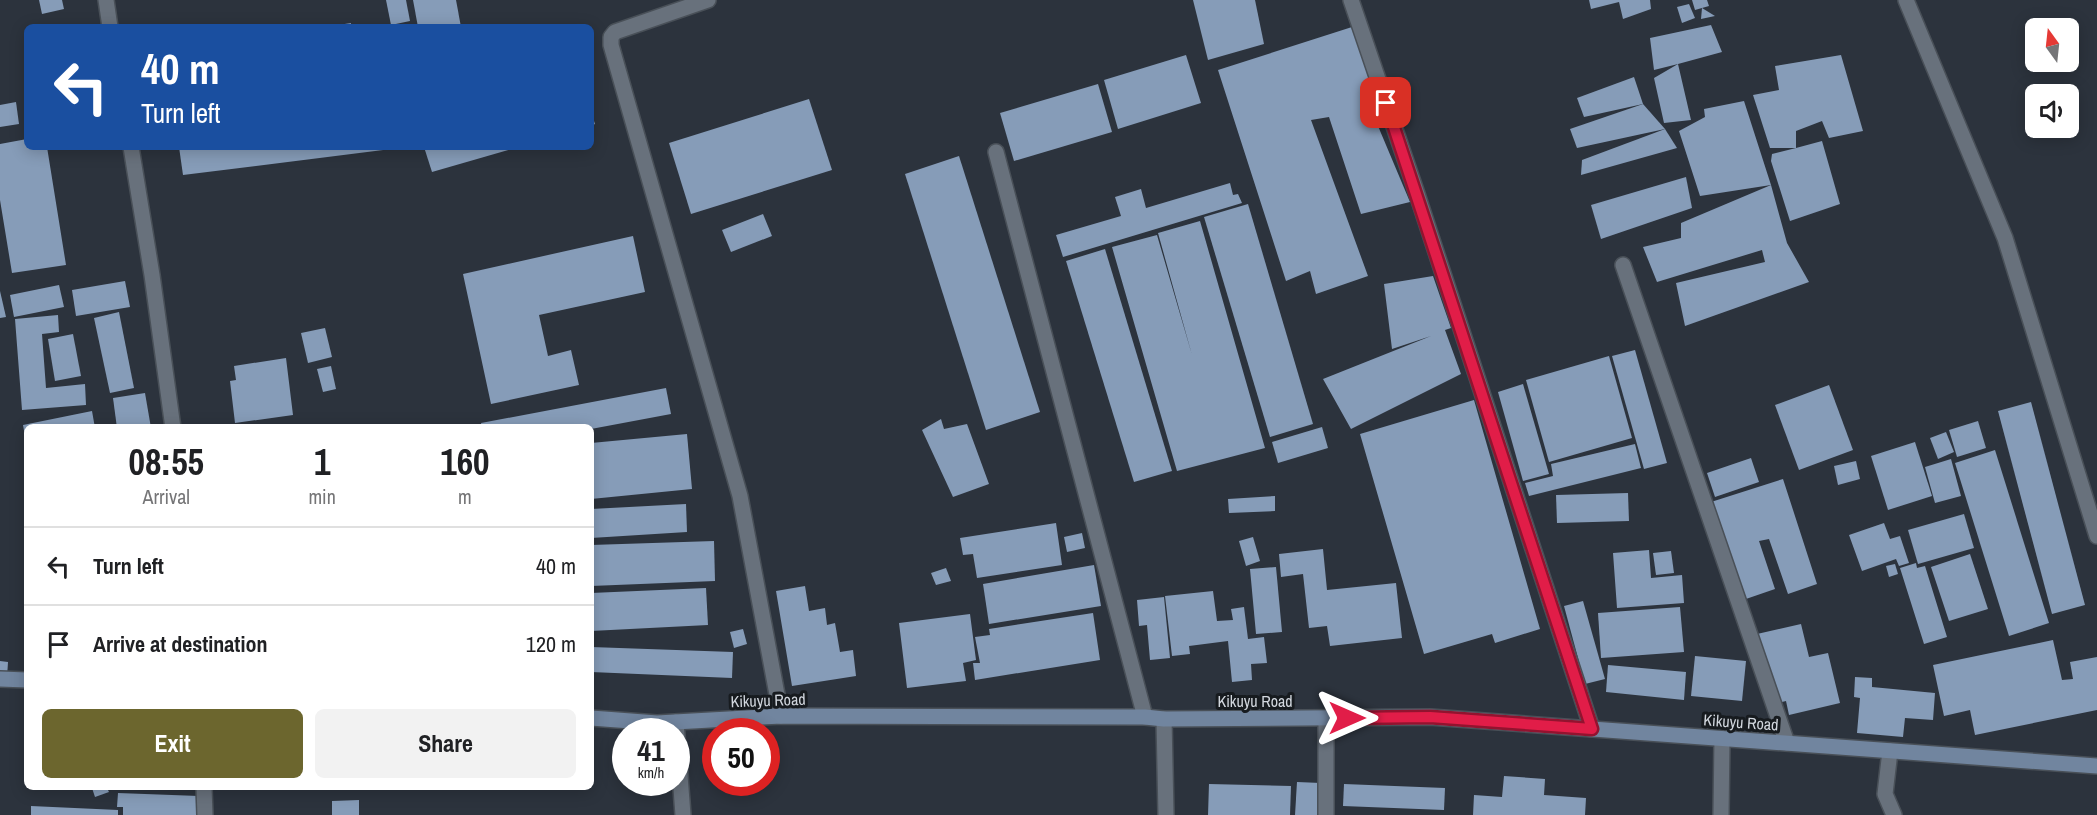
<!DOCTYPE html>
<html lang="en">
<head>
<meta charset="utf-8">
<style>
  body { margin:0; font-family:"Archivo Narrow",sans-serif; background:#f2f2f2; color:#202124; height:100vh; display:flex; flex-direction:column; font-size:22px; white-space:nowrap }
  * { box-sizing:border-box; margin:0 }
  p { font-size:20px; color:#757577 }
  .icon { flex:none; width:33px; height:33px; fill:none; stroke:currentColor; stroke-width:2; stroke-linecap:round; stroke-linejoin:round }
  .map { position:relative; flex:1; overflow:hidden }
  .sheet { position:absolute; left:24px; top:424px; width:570px; height:366px; display:flex; flex-direction:column; background:#fff; border-radius:9px; box-shadow:0 3px 15px #0003 }
  .sheet>* { flex:none }
  .top-card { position:absolute; left:24px; top:24px; width:570px; height:126px; border-radius:9px; box-shadow:0 3px 15px #0003; background:#1a4fa0; color:#fff; overflow:hidden }
  .needle { width:39px; rotate:345deg }
  .controls { position:absolute; left:2025px; top:18px; display:grid; gap:12px }
  .controls a { display:grid; place-items:center; width:54px; height:54px; border-radius:9px; background:#fff; box-shadow:0 3px 15px #0003; font-size:30px }
  .speed { position:absolute; left:612px; top:718px; display:flex; gap:12px; font-size:30px; font-weight:700; text-align:center }
  .speed>* { display:grid; place-content:center; width:78px; height:78px; border-radius:50%; background:#fff; box-shadow:0 3px 15px #0003; line-height:1 }
  .speed small { font-size:15px; font-weight:400 }
  .speed .limit { border:9px solid #d22; background:#fff; color:#111 }
  .pin { position:absolute; display:grid; place-items:center; width:51px; height:51px; color:#fff; margin:-26px; border-radius:12px; box-shadow:0 3px 9px #0006 }
  .me { position:absolute; width:66px; margin:-33px; rotate:90deg; stroke-linejoin:round; filter:drop-shadow(0 0 4px #0008) }
  .turn { display:flex; align-items:center; gap:21px; height:126px; padding:0 18px; font-size:27px }
  .turn .icon { width:78px; height:78px; stroke-width:2.5 }
  .turn b { display:block; font-size:42px; line-height:51px }
  .eta { display:flex; justify-content:space-evenly; align-items:center; height:102px; text-align:center }
  .eta b { font-size:36px; font-weight:700; line-height:42px }
  .cta { display:flex; gap:12px; margin-top:auto; padding:12px 18px }
  .cta a { flex:1; height:69px; border-radius:9px; background:#6c662e; color:#fff; font-size:24px; font-weight:700; line-height:69px; text-align:center }
  .cta a+a { background:#f2f2f2; color:#202124 }
  ul { padding:0; list-style:none }
  li { display:flex; align-items:center; gap:18px; height:78px; padding:0 18px; border-top:2px solid #e0e0e0 }
  li div { flex:1 }
  li b { display:block; font-size:22px }
  li em { font-style:normal }
  .map>svg:first-child { display:block }
</style>
</head>
<body>
<div class="map">
<svg width="2097" height="815" viewBox="0 0 2097 815">
  <rect width="100%" height="100%" fill="#2c333d"/>
  <!-- building -->
  <g fill="#869cb8">
    <polygon points="39,0 62,0 64,9 42,14"/>
    <polygon points="386,0 406,0 410,21 391,25"/>
    <polygon points="413,0 456,0 461,27 418,27"/>
    <polygon points="1193,0 1255,0 1264,44 1208,60"/>
    <polygon points="1589,0 1650,0 1651,9 1623,19 1619,2 1591,9"/>
    <polygon points="1692,0 1707,0 1709,6 1702,8 1715,16 1701,19 1702,8 1695,10"/>
    <polygon points="1689,4 1695,18 1682,23 1677,7"/>
    <polygon points="351,23 351,27 332,27 332,26"/>
    <polygon points="1711,25 1722,52 1678,64 1691,120 1664,123 1654,78 1678,64 1654,70 1650,38"/>
    <polygon points="1352,27 1378,80 1362,88 1410,202 1361,214 1329,117 1311,120 1368,276 1316,294 1310,271 1286,281 1218,70"/>
    <polygon points="1186,55 1201,103 1118,129 1104,80"/>
    <polygon points="1841,55 1863,131 1829,138 1822,121 1796,131 1796,148 1822,141 1840,204 1790,221 1771,161 1772,154 1796,148 1770,148 1753,95 1779,90 1775,66"/>
    <polygon points="1634,77 1643,104 1584,117 1577,98"/>
    <polygon points="1098,84 1112,132 1014,161 1000,113"/>
    <polygon points="809,99 832,170 691,214 669,143"/>
    <polygon points="1744,101 1771,185 1787,243 1809,282 1685,326 1676,283 1765,262 1762,250 1657,282 1643,247 1681,238 1681,223 1771,185 1700,196 1679,131 1705,117 1704,109"/>
    <polygon points="16,102 19,124 0,127 0,105"/>
    <polygon points="1643,104 1665,129 1577,148 1570,129"/>
    <polygon points="591,112 595,124 591,126"/>
    <polygon points="1665,129 1677,148 1581,175 1582,160"/>
    <polygon points="27,139 27,147 47,147 66,265 12,273 0,200 0,144"/>
    <polygon points="179,147 399,147 399,148 183,175"/>
    <polygon points="424,147 515,147 515,148 432,172"/>
    <polygon points="959,156 1040,412 986,430 905,174"/>
    <polygon points="1686,177 1692,208 1601,239 1591,205"/>
    <polygon points="1230,183 1233,195 1238,194 1242,203 1063,257 1056,235 1121,216 1115,197 1141,189 1146,208"/>
    <polygon points="1248,204 1313,424 1270,437 1204,217"/>
    <polygon points="763,214 772,236 731,252 722,230"/>
    <polygon points="1200,221 1265,448 1177,471 1112,247 1157,235 1192,355 1158,233"/>
    <polygon points="633,236 645,292 539,315 548,356 571,350 579,385 491,404 463,274"/>
    <polygon points="1105,249 1172,471 1134,482 1066,261"/>
    <polygon points="1433,276 1451,328 1445,330 1461,374 1351,429 1323,379 1431,336 1392,349 1384,284"/>
    <polygon points="125,281 130,307 76,316 72,290"/>
    <polygon points="59,285 64,307 14,317 10,295"/>
    <polygon points="0,291 6,317 0,318"/>
    <polygon points="119,312 134,388 110,393 94,318"/>
    <polygon points="58,315 59,332 42,334 46,388 85,384 86,405 22,410 15,319"/>
    <polygon points="325,328 332,357 308,363 301,333"/>
    <polygon points="73,334 81,376 55,381 48,339"/>
    <polygon points="1635,350 1667,463 1644,469 1612,356"/>
    <polygon points="1609,356 1632,438 1549,462 1526,380"/>
    <polygon points="286,358 293,415 235,423 230,381 236,380 234,366"/>
    <polygon points="331,366 336,389 323,392 317,369"/>
    <polygon points="1523,384 1549,474 1523,481 1498,392"/>
    <polygon points="1829,385 1853,450 1799,470 1775,405"/>
    <polygon points="666,388 671,414 591,429 482,428 481,423"/>
    <polygon points="145,393 151,428 117,428 113,398"/>
    <polygon points="1474,400 1540,629 1495,643 1492,634 1424,654 1360,434"/>
    <polygon points="2031,402 2085,605 2052,614 1998,411"/>
    <polygon points="92,411 95,428 27,428 26,442 23,425"/>
    <polygon points="941,419 944,429 967,424 989,484 953,497 922,430"/>
    <polygon points="1978,421 1986,448 1957,457 1949,430"/>
    <polygon points="1322,427 1328,448 1278,463 1272,442"/>
    <polygon points="1946,432 1954,452 1938,459 1930,438"/>
    <polygon points="687,434 692,489 591,499 591,443"/>
    <polygon points="1915,442 1932,496 1888,510 1871,456"/>
    <polygon points="1635,444 1641,468 1529,496 1525,483 1553,476 1551,464"/>
    <polygon points="1995,450 2049,623 2009,636 1955,463"/>
    <polygon points="1751,458 1759,482 1715,497 1707,473"/>
    <polygon points="1951,459 1961,496 1935,503 1925,467"/>
    <polygon points="1856,461 1860,479 1838,485 1834,466"/>
    <polygon points="1783,479 1817,584 1788,594 1769,539 1759,541 1775,589 1743,600 1711,502"/>
    <polygon points="1628,493 1629,521 1557,523 1556,495"/>
    <polygon points="1275,496 1275,511 1229,513 1228,499"/>
    <polygon points="686,504 687,532 591,538 591,509"/>
    <polygon points="1964,514 1974,548 1918,564 1908,530"/>
    <polygon points="1056,523 1062,565 977,578 973,554 963,555 960,538"/>
    <polygon points="1884,523 1890,539 1900,536 1909,563 1899,566 1896,559 1862,571 1849,535"/>
    <polygon points="1082,533 1085,548 1067,552 1064,537"/>
    <polygon points="1253,537 1260,561 1246,566 1239,541"/>
    <polygon points="714,541 715,581 591,586 591,545"/>
    <polygon points="1323,549 1327,590 1396,583 1402,638 1330,646 1327,626 1309,628 1303,574 1281,577 1279,554"/>
    <polygon points="1649,550 1651,578 1682,575 1684,603 1617,608 1613,553"/>
    <polygon points="1671,551 1674,573 1656,575 1653,553"/>
    <polygon points="1970,554 1988,609 1949,621 1931,567"/>
    <polygon points="1916,563 1917,568 1925,566 1947,637 1924,644 1900,568"/>
    <polygon points="1895,564 1898,574 1889,577 1886,566"/>
    <polygon points="1094,565 1101,606 989,624 983,584"/>
    <polygon points="1276,567 1282,632 1256,634 1250,569"/>
    <polygon points="946,568 951,581 936,585 931,573"/>
    <polygon points="805,586 809,611 825,608 827,625 835,623 840,652 853,650 856,676 792,686 776,591"/>
    <polygon points="706,588 708,625 591,631 591,593"/>
    <polygon points="1213,591 1217,621 1233,620 1231,609 1244,607 1248,639 1264,637 1267,663 1251,664 1252,680 1232,682 1228,641 1189,646 1190,654 1172,656 1165,596"/>
    <polygon points="1164,597 1170,658 1150,660 1147,625 1139,626 1137,600"/>
    <polygon points="1583,601 1605,679 1585,684 1564,606"/>
    <polygon points="1680,607 1684,652 1601,658 1598,613"/>
    <polygon points="1093,613 1100,660 975,680 973,663 980,663 975,637 990,635 989,629"/>
    <polygon points="970,614 976,660 963,663 966,681 907,688 899,623"/>
    <polygon points="1801,624 1809,657 1828,653 1840,703 1789,715 1786,701 1774,704 1757,634"/>
    <polygon points="743,629 747,644 734,648 730,632"/>
    <polygon points="2053,640 2062,680 2073,679 2070,662 2097,657 2097,710 1975,735 1970,710 1944,716 1933,665"/>
    <polygon points="591,647 733,652 732,678 591,672"/>
    <polygon points="1695,656 1746,661 1742,701 1691,696"/>
    <polygon points="0,661 8,662 7,677 0,677"/>
    <polygon points="1608,665 1686,672 1684,700 1606,692"/>
    <polygon points="1855,677 1872,678 1872,687 1935,693 1933,720 1905,718 1903,737 1857,733 1860,698 1854,697"/>
    <polygon points="1504,776 1545,779 1544,795 1586,798 1585,815 1473,815 1474,795 1502,797"/>
    <polygon points="1297,782 1321,783 1320,815 1295,815"/>
    <polygon points="1209,784 1291,786 1290,815 1208,815"/>
    <polygon points="1344,784 1445,788 1444,810 1343,806"/>
    <polygon points="92,788 107,788 109,792 95,797"/>
    <polygon points="118,793 199,796 198,815 123,815 123,807 117,807"/>
    <polygon points="359,800 359,815 332,815 332,801"/>
    <polygon points="31,806 118,810 118,815 31,815"/>
  </g>
  <g fill="none" stroke-linecap="round" stroke-linejoin="round">
    <defs>
      <g id="service">
        <polyline points="106,0 110,27"/>
        <polyline points="708,0 615,32 611,37 611,45 740,496 781,716"/>
        <polyline points="1351,0 1417,194 1592,729"/>
        <polyline points="131,147 152,275 173,428"/>
        <polyline points="996,152 1145,717"/>
        <polyline points="1623,265 1787,743"/>
        <polyline points="676,722 683,815"/>
      </g>
      <g id="minor">
        <polyline points="1906,0 2005,238 2097,536"/>
        <polyline points="1164,719 1166,815"/>
        <polyline points="1890,751 1885,794 1894,815"/>
        <polyline points="204,788 205,815"/>
        <polyline points="1326,815 1326,718"/>
        <polyline points="1721,815 1722,739"/>
      </g>
      <g id="secondary">
        <polyline points="0,679 27,680"/>
        <polyline points="591,718 657,723 781,716 1145,717 1164,719 1430,717 2097,766"/>
      </g>
    </defs>
    <!-- service casing -->
    <use href="#service" stroke="#495058" stroke-width="18"/>
    <!-- minor casing -->
    <use href="#minor" stroke="#495058" stroke-width="18"/>
    <!-- secondary casing -->
    <use href="#secondary" stroke="#495058" stroke-width="18"/>
    <!-- service -->
    <use href="#service" stroke="#68717c" stroke-width="15"/>
    <!-- minor -->
    <use href="#minor" stroke="#68717c" stroke-width="15"/>
    <!-- secondary -->
    <use href="#secondary" stroke="#71859f" stroke-width="15"/>
  </g>
  <g fill="none" stroke-linecap="round" stroke-linejoin="round">
    <defs>
      <polyline id="route" points="1347,718 1430,717 1592,729 1386,103"/>
    </defs>
    <!-- route casing -->
    <use href="#route" stroke="#92132f" stroke-width="15"/>
    <!-- route -->
    <use href="#route" stroke="#e11d48" stroke-width="10"/>
  </g>
  <g text-anchor="middle" stroke-width="6" stroke-linejoin="round" paint-order="stroke">
    <!-- street labels -->
    <g font-size="16" fill="#d2d7de" stroke="#171b1f">
      <text transform="translate(768 700) rotate(-2)" y="6">Kikuyu Road</text>
      <text x="1255" y="707">Kikuyu Road</text>
      <text transform="translate(1741 722) rotate(4)" y="6">Kikuyu Road</text>
    </g>
  </g>
</svg>
<div class="controls">
<a><svg class="needle" viewBox="-14 -14 28 28"><path d="M0-13l5 13h-10z" fill="#e53935"/><path d="M0 13l5-13h-10z" fill="#757577"/></svg></a>
<a><svg class="icon" aria-label="sound" viewBox="0 0 24 24"><path d="M4 9h4l5-4v14l-5-4H4zM17 9q2 3 0 6"/></svg></a>
</div>
<div class="speed"><div>41<small>km/h</small></div><div class="limit">50</div></div>
<div class="pin" style="left:1386px;top:103px;background:#d93025"><svg class="icon" aria-label="arrive" viewBox="0 0 24 24"><path d="M6 21V4h12l-3 4 3 4H6"/></svg></div>
<svg class="me" style="left:1347px;top:718px" viewBox="-20 -20 40 40"><path d="M0-17L14 15 0 8-14 15z" fill="#e11d48" stroke="#fff" stroke-width="4"/></svg>
<div class="top-card">
<div class="turn"><svg class="icon" aria-label="left" viewBox="0 0 24 24"><path d="M17 20v-9H6M10 6l-5 5 5 5"/></svg><div><b>40 m</b>Turn left</div></div>
</div>
<section class="sheet">
<div class="eta">
<div><b>08:55</b><p>Arrival</p></div>
<div><b>1</b><p>min</p></div>
<div><b>160</b><p>m</p></div>
</div>
<ul>
<li><svg class="icon" aria-label="left" viewBox="0 0 24 24"><path d="M17 20v-9H6M10 6l-5 5 5 5"/></svg><div><b>Turn left</b></div><em>40 m</em></li>
<li><svg class="icon" aria-label="arrive" viewBox="0 0 24 24"><path d="M6 21V4h12l-3 4 3 4H6"/></svg><div><b>Arrive at destination</b></div><em>120 m</em></li>
</ul>
<div class="cta"><a>Exit</a><a>Share</a></div>
</section>
</div>
</body>
</html>
